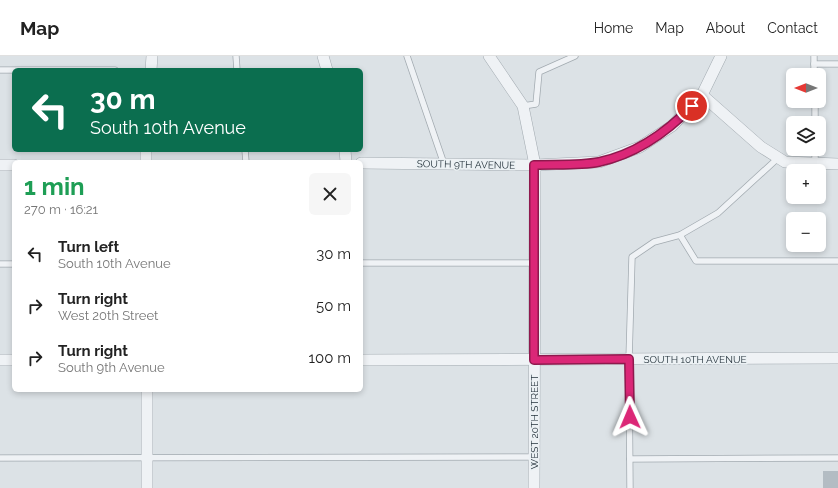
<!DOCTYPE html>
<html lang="en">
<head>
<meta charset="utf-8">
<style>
  body { margin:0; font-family:Raleway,sans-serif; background:#f6f6f6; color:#222; height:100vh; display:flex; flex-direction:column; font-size:15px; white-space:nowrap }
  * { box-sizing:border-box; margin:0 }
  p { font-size:13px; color:#767676 }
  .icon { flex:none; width:22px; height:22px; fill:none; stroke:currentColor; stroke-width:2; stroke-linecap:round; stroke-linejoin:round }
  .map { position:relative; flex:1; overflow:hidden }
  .panel { position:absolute; left:12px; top:104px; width:351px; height:232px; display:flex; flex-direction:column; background:#fff; border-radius:6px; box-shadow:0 2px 6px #0003 }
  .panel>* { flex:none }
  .top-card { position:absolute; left:12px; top:12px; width:351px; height:84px; border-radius:6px; box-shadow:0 2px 6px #0003; background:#0b6e4f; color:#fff; overflow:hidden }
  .needle { width:26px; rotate:270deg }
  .fabs { position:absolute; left:786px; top:12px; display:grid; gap:8px }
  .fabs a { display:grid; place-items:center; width:40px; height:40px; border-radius:6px; background:#fff; box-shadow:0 2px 6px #0003; font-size:20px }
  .pin { position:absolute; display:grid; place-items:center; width:34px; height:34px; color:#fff; margin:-17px; border:2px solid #fff; border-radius:50%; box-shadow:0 1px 4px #0007 }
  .me { position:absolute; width:44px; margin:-22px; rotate:359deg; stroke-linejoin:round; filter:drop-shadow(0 0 3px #0008) }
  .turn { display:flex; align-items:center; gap:14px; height:84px; padding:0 12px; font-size:18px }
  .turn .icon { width:52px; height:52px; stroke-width:2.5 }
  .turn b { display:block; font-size:28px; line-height:34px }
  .round { display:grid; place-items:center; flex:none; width:42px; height:42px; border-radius:6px; background:#f6f6f6 }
  .headline { display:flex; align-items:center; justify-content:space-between; height:68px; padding:0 12px }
  h1 { font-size:24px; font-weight:700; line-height:30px; color:#1e9e55 }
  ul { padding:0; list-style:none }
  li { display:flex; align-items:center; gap:12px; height:52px; padding:0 12px }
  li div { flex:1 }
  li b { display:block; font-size:15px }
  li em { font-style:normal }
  header { display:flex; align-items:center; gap:24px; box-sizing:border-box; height:56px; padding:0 20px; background:#fff; border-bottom:1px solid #e0e0e0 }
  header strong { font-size:19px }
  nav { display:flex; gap:22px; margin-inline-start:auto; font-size:14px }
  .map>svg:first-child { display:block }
</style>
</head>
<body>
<header>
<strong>Map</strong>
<nav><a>Home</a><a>Map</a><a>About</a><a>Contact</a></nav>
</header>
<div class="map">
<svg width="838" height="432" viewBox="0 0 838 432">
  <rect width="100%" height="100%" fill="#dce2e6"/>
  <!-- building -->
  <rect fill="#b3bcc3" x="823" y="415" width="15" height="17"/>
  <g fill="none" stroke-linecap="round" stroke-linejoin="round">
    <defs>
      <g id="service">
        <polyline points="236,0 237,14"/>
        <polyline points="407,0 444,108"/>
        <polyline points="814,0 814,19"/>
        <polyline points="814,8 838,8"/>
        <polyline points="0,14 115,14"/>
        <polyline points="815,45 815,67"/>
        <polyline points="523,50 536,48 539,16 575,0"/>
        <polyline points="815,93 815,108"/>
        <polyline points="245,94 246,106"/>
        <polyline points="680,179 696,205 838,205"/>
        <polyline points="361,207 535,207"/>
        <polyline points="0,208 14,208"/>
        <polyline points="0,402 534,401"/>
        <polyline points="630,403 838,402"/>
        <polyline points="630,432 629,303 632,201 654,186 680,179 718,157 778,102"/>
      </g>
      <g id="minor">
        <polyline points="323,0 327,14"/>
        <polyline points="489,0 523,50 535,109 534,432"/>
        <polyline points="151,14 152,0"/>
        <polyline points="702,39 761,91 785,106 838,108"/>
        <polyline points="345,94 346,106"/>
        <polyline points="146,106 146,94"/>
        <polyline points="361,107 535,109 599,106 640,91 672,70 702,39 721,0"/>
        <polyline points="0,109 14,109"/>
        <polyline points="0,304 14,304"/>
        <polyline points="361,304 838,302"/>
        <polyline points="147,334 147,432"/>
      </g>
    </defs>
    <!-- service casing -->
    <use href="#service" stroke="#a2aab0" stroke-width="7"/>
    <!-- minor casing -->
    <use href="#minor" stroke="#a2aab0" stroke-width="12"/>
    <!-- service -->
    <use href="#service" stroke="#eff2f5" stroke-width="5.5"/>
    <!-- minor -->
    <use href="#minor" stroke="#eff2f5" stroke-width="11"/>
  </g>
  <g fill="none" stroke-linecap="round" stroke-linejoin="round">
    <defs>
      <path id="route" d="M630 361 629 303 534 304V109C555 108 579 110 599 106 636 98 667 76 692 50"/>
    </defs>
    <!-- route casing -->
    <use href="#route" stroke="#8e194d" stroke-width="10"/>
    <!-- route -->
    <use href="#route" stroke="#db2777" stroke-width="7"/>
  </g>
  <g text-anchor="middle" stroke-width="3" stroke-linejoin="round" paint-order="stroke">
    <!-- street labels -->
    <g font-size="10" fill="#26333c" stroke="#ebf1f4">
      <text transform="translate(466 108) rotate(1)" y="4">SOUTH 9TH AVENUE</text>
      <text x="695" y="307">SOUTH 10TH AVENUE</text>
      <text transform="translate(534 366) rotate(-90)" y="4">WEST 20TH STREET</text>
    </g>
  </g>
</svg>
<div class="fabs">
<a><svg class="needle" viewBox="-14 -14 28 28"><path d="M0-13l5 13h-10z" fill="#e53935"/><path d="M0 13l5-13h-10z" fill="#767676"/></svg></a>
<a><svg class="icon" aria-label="layers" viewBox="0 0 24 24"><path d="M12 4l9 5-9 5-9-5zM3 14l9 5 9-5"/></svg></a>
<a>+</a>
<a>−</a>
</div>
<div class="pin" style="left:692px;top:50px;background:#d93025"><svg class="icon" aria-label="arrive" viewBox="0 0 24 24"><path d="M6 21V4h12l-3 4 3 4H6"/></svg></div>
<svg class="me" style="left:630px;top:361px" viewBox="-20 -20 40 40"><path d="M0-17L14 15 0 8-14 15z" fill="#db2777" stroke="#fff" stroke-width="4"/></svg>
<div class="top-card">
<div class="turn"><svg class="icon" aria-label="left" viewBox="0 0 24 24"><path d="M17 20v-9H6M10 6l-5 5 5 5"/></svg><div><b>30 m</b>South 10th Avenue</div></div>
</div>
<section class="panel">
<div class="headline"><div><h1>1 min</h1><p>270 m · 16:21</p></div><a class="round"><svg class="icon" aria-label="close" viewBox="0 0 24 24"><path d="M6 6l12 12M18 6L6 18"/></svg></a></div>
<ul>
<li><svg class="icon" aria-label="left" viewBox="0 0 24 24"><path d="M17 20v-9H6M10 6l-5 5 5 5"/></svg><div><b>Turn left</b><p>South 10th Avenue</p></div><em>30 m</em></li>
<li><svg class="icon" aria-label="right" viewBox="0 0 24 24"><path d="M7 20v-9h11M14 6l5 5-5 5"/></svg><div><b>Turn right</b><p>West 20th Street</p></div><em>50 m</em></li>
<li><svg class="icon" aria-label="right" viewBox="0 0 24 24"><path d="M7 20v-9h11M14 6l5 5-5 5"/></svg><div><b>Turn right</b><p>South 9th Avenue</p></div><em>100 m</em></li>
</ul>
</section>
</div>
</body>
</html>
